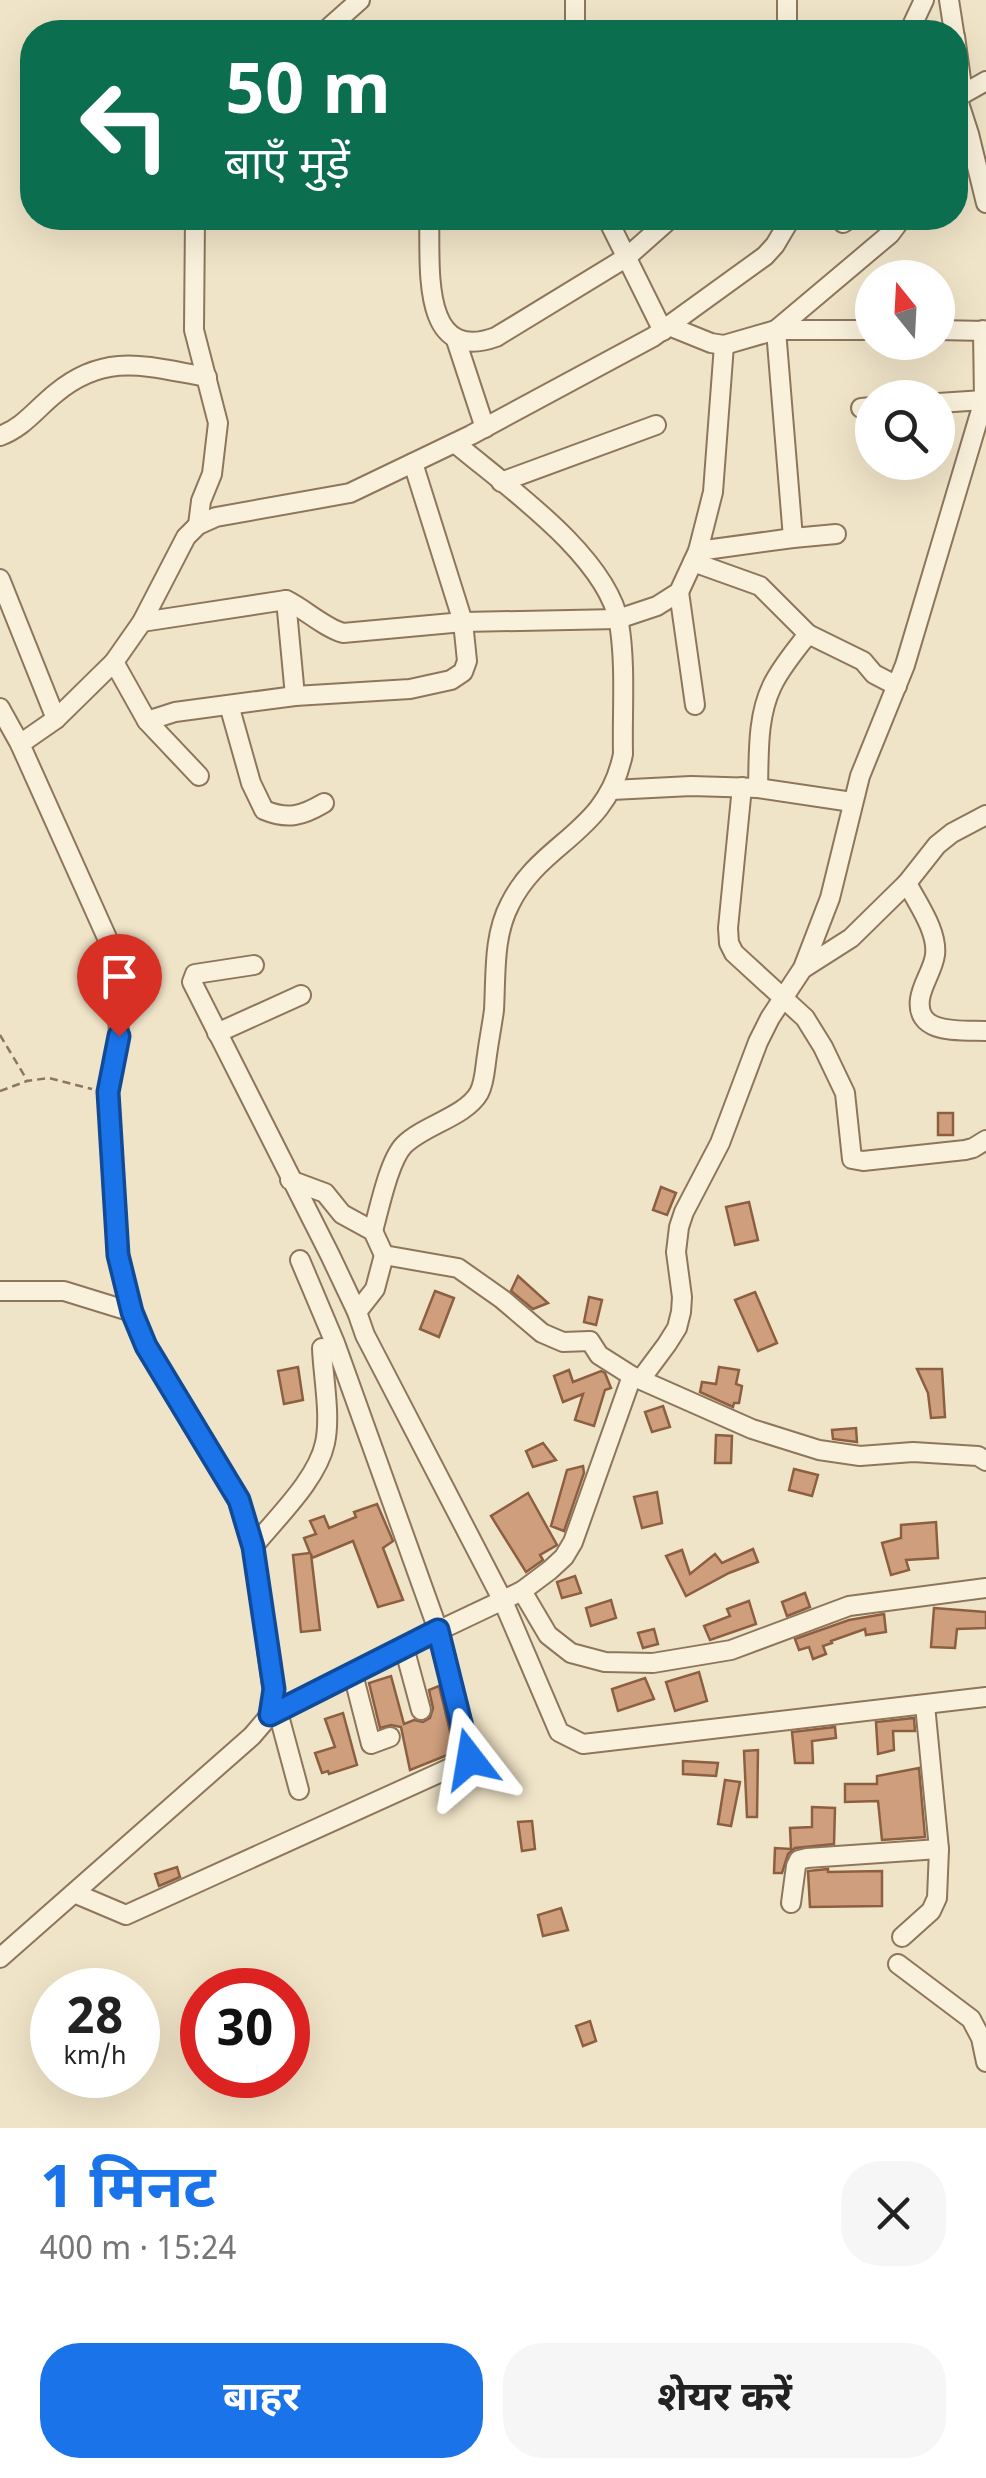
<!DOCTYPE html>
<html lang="hi">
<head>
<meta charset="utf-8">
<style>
  body { margin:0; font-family:Georgia,"Noto Sans Devanagari",serif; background:#f6f6f6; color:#222; height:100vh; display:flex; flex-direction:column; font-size:38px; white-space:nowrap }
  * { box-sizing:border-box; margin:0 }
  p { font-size:32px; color:#767676 }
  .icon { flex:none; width:55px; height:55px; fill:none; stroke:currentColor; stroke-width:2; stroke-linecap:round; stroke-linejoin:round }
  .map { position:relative; height:2128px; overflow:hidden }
  .panel { display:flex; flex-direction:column; background:#fff; flex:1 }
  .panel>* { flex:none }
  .hud { position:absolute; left:20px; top:20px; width:948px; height:210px; border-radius:40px; box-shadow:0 10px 40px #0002; background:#0b6e4f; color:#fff; overflow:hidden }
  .needle { width:65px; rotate:342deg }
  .fabs { position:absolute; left:855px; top:260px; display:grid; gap:20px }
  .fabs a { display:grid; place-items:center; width:100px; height:100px; border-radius:50%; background:#fff; box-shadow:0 10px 40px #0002; font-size:50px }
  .speed { position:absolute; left:30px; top:1968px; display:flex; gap:20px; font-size:50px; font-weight:700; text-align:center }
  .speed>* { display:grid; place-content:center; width:130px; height:130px; border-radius:50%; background:#fff; box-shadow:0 10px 40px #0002; line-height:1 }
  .speed small { font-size:25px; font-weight:400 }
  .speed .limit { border:15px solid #d22; background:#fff; color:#111 }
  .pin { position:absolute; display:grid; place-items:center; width:85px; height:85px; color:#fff; margin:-102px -42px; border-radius:50% 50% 50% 0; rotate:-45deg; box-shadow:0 0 10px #0007 }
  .pin .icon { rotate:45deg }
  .me { position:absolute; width:110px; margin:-55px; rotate:346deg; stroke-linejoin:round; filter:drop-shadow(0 0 8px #0008) }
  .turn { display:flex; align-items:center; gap:35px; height:210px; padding:0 40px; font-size:45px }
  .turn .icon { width:130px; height:130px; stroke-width:2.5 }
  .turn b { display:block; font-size:70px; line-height:85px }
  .round { display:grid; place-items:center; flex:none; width:105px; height:105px; border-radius:40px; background:#f6f6f6 }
  .headline { display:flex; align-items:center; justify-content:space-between; height:170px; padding:0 40px }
  h1 { font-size:60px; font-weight:700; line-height:75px; color:#1a73e8 }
  .cta { display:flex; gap:20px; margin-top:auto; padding:20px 40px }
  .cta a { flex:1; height:115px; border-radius:40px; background:#1a73e8; color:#fff; font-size:40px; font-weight:700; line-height:115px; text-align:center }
  .cta a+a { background:#f6f6f6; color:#222 }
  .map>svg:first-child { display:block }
</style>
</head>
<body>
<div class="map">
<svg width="986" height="2128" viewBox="0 0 986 2128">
  <rect width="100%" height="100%" fill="#f0e4c8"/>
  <!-- building -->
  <g fill="#cf9f7d" stroke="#8d5f41" stroke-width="2.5">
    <rect x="938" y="1113" width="15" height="22"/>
    <polygon points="661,1187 676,1193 667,1215 653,1210"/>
    <polygon points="749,1202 758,1240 735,1245 726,1207"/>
    <polygon points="518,1276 548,1303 533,1309 511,1291"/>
    <polygon points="435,1291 454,1298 439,1337 420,1329"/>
    <polygon points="755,1292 777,1343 758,1351 735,1300"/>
    <polygon points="589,1297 602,1300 596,1325 584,1322"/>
    <polygon points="298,1367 303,1400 284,1404 278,1371"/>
    <polygon points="719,1367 739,1370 736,1384 742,1386 739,1403 734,1403 733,1407 700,1392 702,1382 716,1384"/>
    <polygon points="917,1369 942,1369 945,1417 931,1418 928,1393"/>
    <polygon points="569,1370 573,1382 601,1371 605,1373 611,1388 605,1390 594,1426 575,1420 583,1394 563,1402 554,1376"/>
    <polygon points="663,1406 670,1427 652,1432 645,1412"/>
    <polygon points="856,1428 857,1442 833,1439 832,1430"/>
    <polygon points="716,1435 732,1436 731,1463 715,1463"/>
    <polygon points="543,1443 556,1460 533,1467 526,1451"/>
    <polygon points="583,1466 584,1473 564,1531 551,1526 567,1470"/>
    <polygon points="794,1469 818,1475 812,1496 789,1490"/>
    <polygon points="657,1492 662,1523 642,1528 634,1497"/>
    <polygon points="528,1493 557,1545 540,1555 543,1560 526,1572 491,1516"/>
    <polygon points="377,1504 393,1541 383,1548 403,1600 378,1607 353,1541 312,1558 311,1554 320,1630 301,1632 293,1555 310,1553 304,1538 316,1534 310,1521 324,1516 329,1528 356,1517 354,1512"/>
    <polygon points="936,1522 938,1558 906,1560 909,1570 891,1575 882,1543 901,1538 901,1525"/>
    <polygon points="753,1549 758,1562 729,1573 686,1596 666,1556 682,1550 690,1574 715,1554 722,1563"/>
    <polygon points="575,1576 581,1593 562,1598 557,1582"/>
    <polygon points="805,1593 810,1607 787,1616 782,1602"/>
    <polygon points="611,1600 616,1618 591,1626 586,1608"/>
    <polygon points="749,1601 756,1624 710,1640 704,1626 730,1616 727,1609"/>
    <polygon points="934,1608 986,1612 986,1628 957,1629 955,1648 931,1647"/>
    <polygon points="884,1614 886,1632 866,1635 865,1629 831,1641 832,1643 823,1646 826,1654 813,1659 809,1647 799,1650 795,1639 849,1620"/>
    <polygon points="654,1629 658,1644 643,1648 638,1633"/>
    <polygon points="699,1672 707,1701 675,1711 666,1682"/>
    <polygon points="391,1676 404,1724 414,1720 423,1722 430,1718 433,1708 429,1690 439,1686 455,1752 410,1770 401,1727 391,1725 380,1728 369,1683"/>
    <polygon points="645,1678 654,1699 618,1711 612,1689"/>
    <polygon points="343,1713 357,1765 329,1774 328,1771 322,1773 315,1753 335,1747 325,1719"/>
    <polygon points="914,1718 915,1731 893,1731 894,1750 878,1754 876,1722"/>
    <polygon points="835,1727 836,1738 812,1741 813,1763 795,1763 792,1732"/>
    <polygon points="758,1750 757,1817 747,1817 744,1751"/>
    <polygon points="683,1761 718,1763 716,1776 683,1774"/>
    <polygon points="919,1768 925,1837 882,1840 878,1801 845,1802 845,1784 877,1784 877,1776"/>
    <polygon points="725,1780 740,1782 731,1826 718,1824"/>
    <polygon points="812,1807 835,1808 834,1844 795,1848 788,1854 782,1873 774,1873 775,1848 791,1849 790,1828 812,1827"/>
    <polygon points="532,1821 535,1849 522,1851 518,1822"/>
    <polygon points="177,1867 180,1877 159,1886 155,1874"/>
    <polygon points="828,1869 828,1872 882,1871 882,1906 810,1907 808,1871"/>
    <polygon points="561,1908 568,1930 543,1936 538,1915"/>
    <polygon points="590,2021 596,2041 583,2046 576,2026"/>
  </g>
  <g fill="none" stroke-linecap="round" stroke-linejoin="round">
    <defs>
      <g id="street">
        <polyline points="949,0 954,32"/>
        <polyline points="324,32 360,0"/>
        <polyline points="575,32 575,0"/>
        <polyline points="783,32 787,22 787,0"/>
        <polyline points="909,32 924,0"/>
        <polyline points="955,36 963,94 955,101"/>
        <polyline points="963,94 986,81"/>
        <polyline points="958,100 969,134 986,203"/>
        <polyline points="195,218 194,330 218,423 212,474 201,501 198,525"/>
        <path d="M429 218C431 263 419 365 496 337L627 257 671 218"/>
        <polyline points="607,218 663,331"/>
        <polyline points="843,223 851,218"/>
        <polyline points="669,326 711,343 724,345 776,330 872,330"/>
        <polyline points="938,330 986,331"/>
        <polyline points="456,340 485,428"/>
        <polyline points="938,403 984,400"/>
        <polyline points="861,408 872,407"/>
        <path d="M0 436C24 427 36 409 56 393 107 351 148 367 207 377"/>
        <polyline points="501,482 656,425"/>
        <polyline points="793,538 836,534"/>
        <polyline points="698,551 793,538 776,330 890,234 902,218"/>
        <polyline points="693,562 760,586 808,634 863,661 874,674 897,686"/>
        <polyline points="0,579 56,719"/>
        <polyline points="679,592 695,705"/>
        <polyline points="286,600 295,696"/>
        <path d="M142 622 286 600C305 609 323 627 343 633L463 622 618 619 657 606 679 592 698 551 713 492 724 345"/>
        <polyline points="114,662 147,721 175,712 295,696 410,689 451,680 463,672 467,661 463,622 413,463"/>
        <path d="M229 705 251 783 264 810C288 820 302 816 324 803"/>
        <polyline points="0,708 20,744 108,940 117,988 119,1036 108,1093 118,1255 132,1312 146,1346 239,1500 253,1547 274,1700 270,1715 252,1736 0,1958"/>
        <polyline points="147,721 199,776"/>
        <polyline points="20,744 56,719 114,662 142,622 186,537 198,525 216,517 350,493 471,435 653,337 765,256 775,245 791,218"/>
        <polyline points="742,787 728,928 729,943 734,953 805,1018 823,1047 845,1093 852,1159 863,1161 965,1150 973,1148 986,1140"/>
        <path d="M758 788C759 754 757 717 772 686 781 667 796 650 808 634"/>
        <polyline points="612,790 691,786 758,788 852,802"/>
        <path d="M907 883C917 903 938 931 935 955 933 970 922 984 920 999 915 1036 963 1030 986 1031"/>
        <polyline points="254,965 195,974 192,982 330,1255 357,1312 365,1335 503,1601 559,1732 583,1744 986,1697"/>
        <polyline points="804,968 851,938 907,883 937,845 952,833 986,815"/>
        <polyline points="217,1033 301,995"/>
        <polyline points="290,1180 325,1193 342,1214 373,1231 384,1255 458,1268 502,1299 542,1333 563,1342 590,1341 599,1355 632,1376 752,1429 819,1450 860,1456 913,1452 978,1456 986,1461"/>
        <path d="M373 1231C379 1210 389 1160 404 1145 424 1125 465 1117 479 1093 485 1082 485 1067 487 1055 489 1040 492 1025 494 1010 496 975 493 936 510 904 541 841 607 834 623 754 622 712 626 664 619 623 607 556 506 486 455 443"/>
        <polyline points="0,1291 64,1291 132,1312"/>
        <polyline points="357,1312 375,1289 384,1255"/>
        <polyline points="641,1379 667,1344 677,1328 681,1312 682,1297 676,1252 679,1227 684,1212 720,1143 758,1042 770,1018 803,968 830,898 860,776 905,665 984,400 983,330"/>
        <path d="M253 1547C277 1517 317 1480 325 1443 331 1415 323 1376 322 1348"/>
        <polyline points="522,1591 548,1635 571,1653 605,1662 653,1663 731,1650 849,1606 986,1588"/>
        <polyline points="404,1647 421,1710"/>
        <polyline points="353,1674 371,1744 390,1737"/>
        <polyline points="278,1712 299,1790"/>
        <polyline points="270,1715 404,1647 522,1591 550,1570 564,1557 573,1542 632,1376"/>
        <polyline points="74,1893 126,1915 470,1759 438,1630 335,1343 300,1260"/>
        <polyline points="791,1903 796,1866 799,1860 807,1858 939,1849"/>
        <polyline points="902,1937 931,1911 937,1898 939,1849 925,1705"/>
        <polyline points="898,1964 971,2019 981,2038 986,2062"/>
      </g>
    </defs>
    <!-- street casing -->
    <use href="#street" stroke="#8d765c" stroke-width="22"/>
    <!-- path -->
    <g stroke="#8d765c" stroke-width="2.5" stroke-dasharray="8 5" stroke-linecap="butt">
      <polyline points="0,1035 27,1080"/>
      <polyline points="0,1091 27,1081 49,1078 92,1089"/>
    </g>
    <!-- street -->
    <use href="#street" stroke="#faf1dc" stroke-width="18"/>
  </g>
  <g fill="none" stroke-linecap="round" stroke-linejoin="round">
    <defs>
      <polyline id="route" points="119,1036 108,1092 118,1255 132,1312 146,1346 239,1500 253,1547 274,1689 270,1715 438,1630 470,1759"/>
    </defs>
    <!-- route casing -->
    <use href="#route" stroke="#114b97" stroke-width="25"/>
    <!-- route -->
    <use href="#route" stroke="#1a73e8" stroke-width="18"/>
  </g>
</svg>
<div class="fabs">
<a><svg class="needle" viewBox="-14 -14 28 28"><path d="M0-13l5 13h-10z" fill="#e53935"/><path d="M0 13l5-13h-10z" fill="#767676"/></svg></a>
<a><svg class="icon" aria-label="search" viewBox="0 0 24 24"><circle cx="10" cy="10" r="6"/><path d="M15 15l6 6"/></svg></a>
</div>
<div class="speed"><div>28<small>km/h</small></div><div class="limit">30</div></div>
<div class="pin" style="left:119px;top:1036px;background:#d93025"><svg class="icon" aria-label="arrive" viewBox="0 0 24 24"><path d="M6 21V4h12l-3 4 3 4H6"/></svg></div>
<svg class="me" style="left:470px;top:1759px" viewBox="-20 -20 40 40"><path d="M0-17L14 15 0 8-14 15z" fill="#1a73e8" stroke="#fff" stroke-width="4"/></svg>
<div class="hud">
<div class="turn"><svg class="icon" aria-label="left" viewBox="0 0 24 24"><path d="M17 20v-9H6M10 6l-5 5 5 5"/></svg><div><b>50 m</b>बाएँ मुड़ें</div></div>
</div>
</div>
<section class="panel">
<div class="headline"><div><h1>1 मिनट</h1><p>400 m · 15:24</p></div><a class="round"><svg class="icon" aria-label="close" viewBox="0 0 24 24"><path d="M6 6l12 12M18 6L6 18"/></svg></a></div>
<div class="cta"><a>बाहर</a><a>शेयर करें</a></div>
</section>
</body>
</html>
